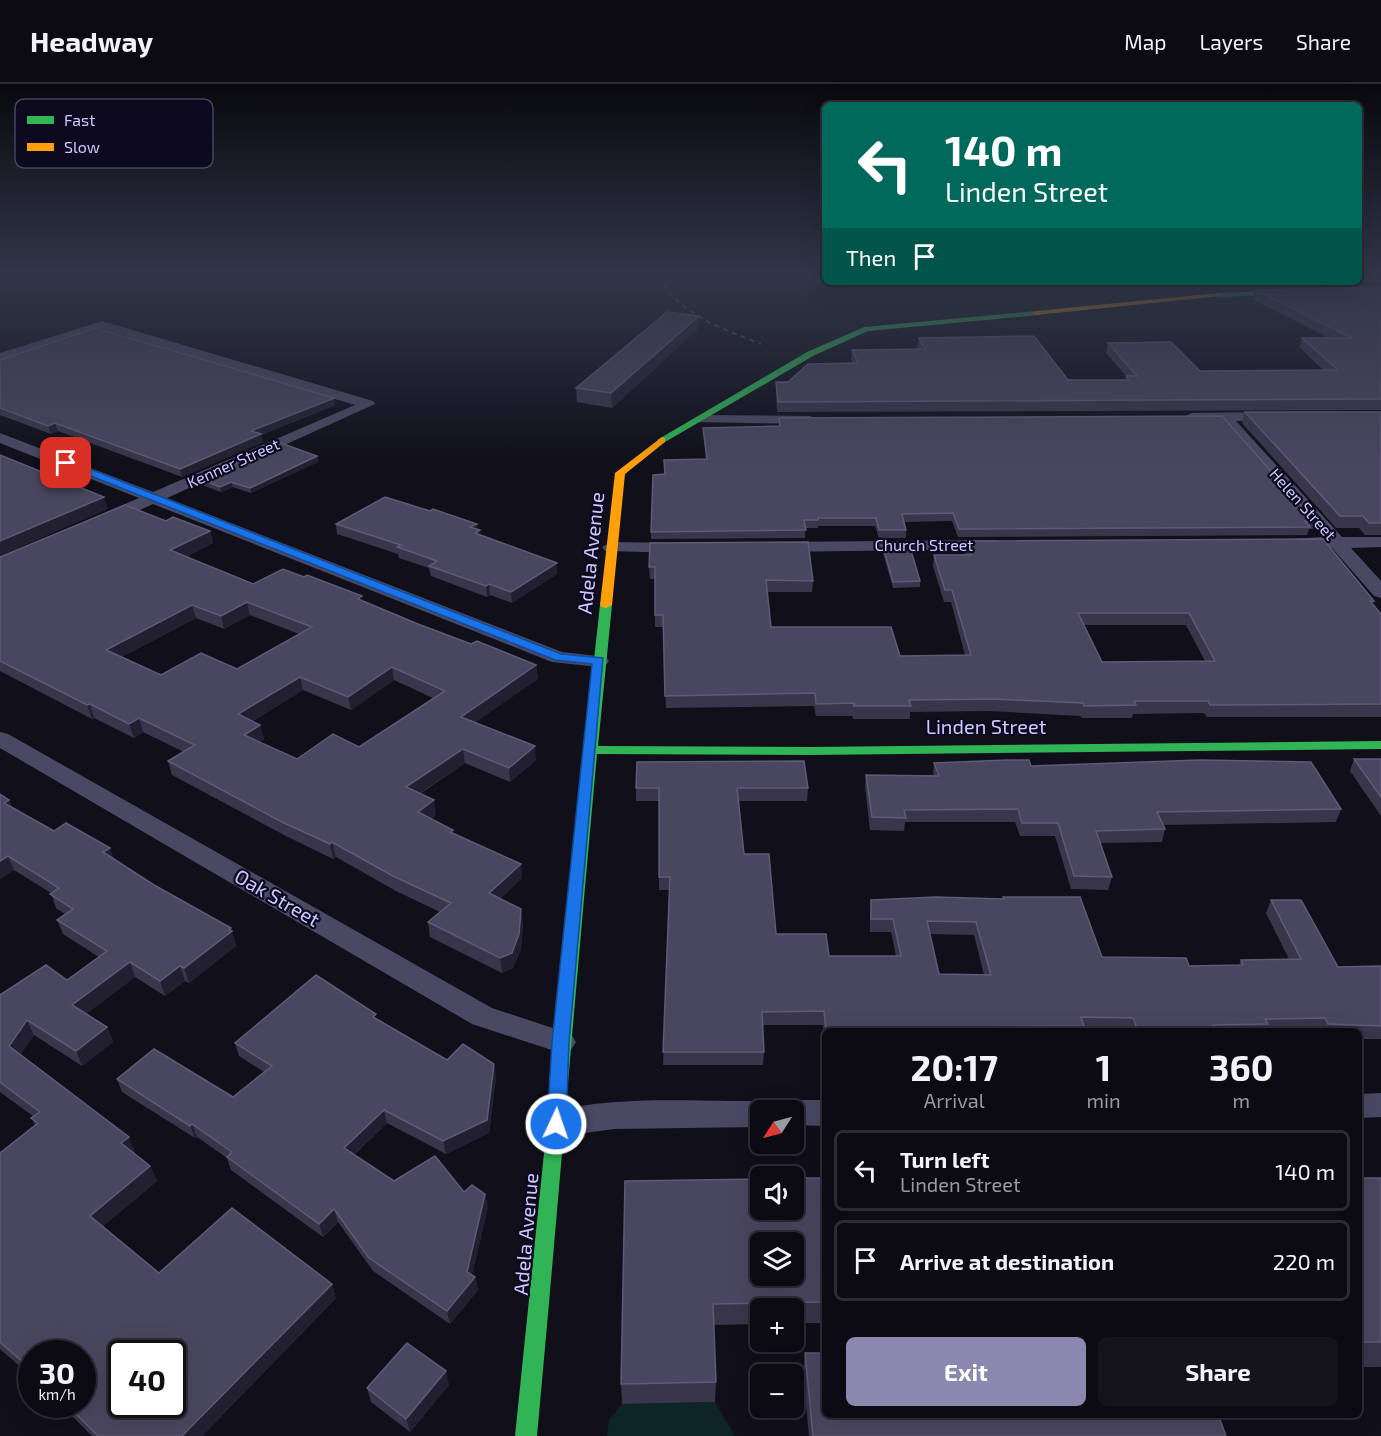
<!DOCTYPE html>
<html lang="en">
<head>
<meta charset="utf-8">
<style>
  body { margin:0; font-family:"Exo 2",sans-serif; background:#15141d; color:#f1f3f6; height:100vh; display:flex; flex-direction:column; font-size:22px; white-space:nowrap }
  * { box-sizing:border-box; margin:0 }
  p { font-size:20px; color:#9a9ba0 }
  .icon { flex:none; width:33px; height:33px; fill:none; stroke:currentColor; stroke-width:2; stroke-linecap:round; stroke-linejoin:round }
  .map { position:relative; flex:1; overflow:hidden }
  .drawer { position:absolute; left:822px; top:944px; width:540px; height:390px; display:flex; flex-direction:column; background:#0c0b14; border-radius:9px; box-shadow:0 6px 24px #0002,0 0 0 2px #2c2b34 }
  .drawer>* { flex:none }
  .banner { position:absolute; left:822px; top:18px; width:540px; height:183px; border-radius:9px; box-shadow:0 6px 24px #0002,0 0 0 2px #2c2b34; background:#00695c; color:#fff; overflow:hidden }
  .needle { width:39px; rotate:234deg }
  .tools { position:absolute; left:750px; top:1016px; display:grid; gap:12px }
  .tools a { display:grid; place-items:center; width:54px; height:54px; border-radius:9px; background:#0c0b14; box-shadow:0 6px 24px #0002,0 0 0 2px #2c2b34; font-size:30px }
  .speed { position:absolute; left:18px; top:1256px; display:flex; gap:12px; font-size:30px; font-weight:700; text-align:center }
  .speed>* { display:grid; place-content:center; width:78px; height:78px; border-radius:50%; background:#0c0b14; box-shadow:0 6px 24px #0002,0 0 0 2px #2c2b34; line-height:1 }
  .speed small { font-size:15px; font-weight:400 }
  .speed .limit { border:3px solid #111; border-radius:9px; background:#fff; color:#111 }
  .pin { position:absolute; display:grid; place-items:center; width:51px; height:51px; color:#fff; margin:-26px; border-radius:12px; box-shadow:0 3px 9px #0006 }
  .me { position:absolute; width:66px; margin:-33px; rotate:3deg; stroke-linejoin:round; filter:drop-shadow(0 0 4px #0008) }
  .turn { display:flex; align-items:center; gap:21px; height:126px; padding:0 24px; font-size:27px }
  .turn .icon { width:78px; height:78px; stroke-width:2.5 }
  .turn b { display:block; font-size:42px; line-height:51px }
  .then { display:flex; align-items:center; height:57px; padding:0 24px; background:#0003; gap:12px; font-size:22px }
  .eta { display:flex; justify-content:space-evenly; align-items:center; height:102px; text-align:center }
  .eta b { font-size:36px; font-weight:700; line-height:42px }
  .primary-button { display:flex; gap:12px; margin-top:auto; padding:12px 24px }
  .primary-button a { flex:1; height:69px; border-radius:9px; background:#8b87af; color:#fff; font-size:24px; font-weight:700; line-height:69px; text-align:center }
  .primary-button a+a { background:#15141d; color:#f1f3f6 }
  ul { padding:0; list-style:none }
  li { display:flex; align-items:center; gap:18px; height:81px; margin:0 12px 9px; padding:0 12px; border:3px solid #2c2b34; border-radius:9px }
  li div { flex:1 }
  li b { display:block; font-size:22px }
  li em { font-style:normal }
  header { display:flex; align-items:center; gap:36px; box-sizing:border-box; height:84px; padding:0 30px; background:#0c0b14; border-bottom:2px solid #2c2b34 }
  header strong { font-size:28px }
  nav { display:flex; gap:33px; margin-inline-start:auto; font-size:21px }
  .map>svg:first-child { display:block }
</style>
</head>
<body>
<header>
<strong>Headway</strong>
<nav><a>Map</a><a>Layers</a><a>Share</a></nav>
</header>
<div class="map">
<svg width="1381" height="1352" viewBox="0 0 1381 1352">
  <rect width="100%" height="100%" fill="#100f1a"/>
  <!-- green -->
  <polygon fill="#0d2526" points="715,1318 735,1352 607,1352 609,1336 622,1320"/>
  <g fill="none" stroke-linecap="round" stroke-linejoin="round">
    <!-- street -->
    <g fill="#4a4964" fill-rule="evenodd">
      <polygon points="102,237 373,317 375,320 167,414 562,568 606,573 609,577 606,581 599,583 552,578 153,420 109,440 97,440 95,436 97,432 139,414 0,359 0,349 153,408 355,321 102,245 0,277 0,269"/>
      <polygon points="1275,328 1280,329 1282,332 1280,335 1236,337 1342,453 1381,453 1381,463 1351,464 1381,497 1381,514 1374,512 1332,464 1290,463 1287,459 1290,455 1323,453 1221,337 1191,337 1184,333 1191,329"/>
      <polygon points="701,331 810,332 817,336 810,340 696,338 694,335"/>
      <polygon points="993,456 999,457 1002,461 999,465 777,468 768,463 777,458"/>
      <polygon points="611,458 681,459 690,464 681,469 605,467 602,463"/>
      <polygon points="0,648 8,650 492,924 571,950 576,958 571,966 561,969 472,940 0,664"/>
      <polygon points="1381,1009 1381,1033 1359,1034 1359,1010"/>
      <polygon points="794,1016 825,1016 825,1042 794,1041 794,1026 780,1026 783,1020"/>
      <path d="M760 1017 771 1021 773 1026H760V1043L614 1045 556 1053 545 1049 541 1040 545 1031C605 1010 696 1018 760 1017Z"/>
    </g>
    <!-- fast -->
    <g fill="#30b455" fill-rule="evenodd">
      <polygon points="1381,203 1381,207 1219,213 1215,211 1219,209"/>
      <polygon points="1036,227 1040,229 1039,231 868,247 813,272 665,358 657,356 807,268 864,243"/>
      <path d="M606 518 612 521 598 662 811 663 1381 657V665L811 671 597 670C576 897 558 1125 537 1352H515L547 1040 552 958 600 521Z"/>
    </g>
    <!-- slow -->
    <g fill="#ff9f0a" fill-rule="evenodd">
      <polygon points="1219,209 1221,210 1221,212 1036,231 1032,229 1036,227"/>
      <polygon points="662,353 665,354 665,358 625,390 612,521 606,524 602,523 600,521 615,389"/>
    </g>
    <!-- rail -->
    <path stroke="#3d5264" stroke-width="2" stroke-dasharray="5 4.5" stroke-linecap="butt" d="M658 192C680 231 721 244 761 260"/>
  </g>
  <!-- wall -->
  <g fill="#39364c" fill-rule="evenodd">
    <polygon points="1359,192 1381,192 1381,198 1300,200 1298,198 1359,198"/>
    <polygon points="1381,203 1381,326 777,328 776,308 776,298 788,298 853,280 851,276 852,266 918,265 917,264 919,254 1068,296 1125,296 1126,292 1106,269 1108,259 1200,287 1324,287 1299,263 1302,254 1329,254 1252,215 1255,206"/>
    <polygon points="699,232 698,245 612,324 577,318 576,304"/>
    <polygon points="0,276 335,321 261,351 263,358 182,393 58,347 51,350 0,331"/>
    <polygon points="1245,328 1381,328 1381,451 1365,451 1359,444 1336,444 1242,339"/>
    <polygon points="779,334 1315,437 1313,445 1309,445 1307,451 958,453 952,437 904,438 906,446 906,454 879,454 875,442 818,442 818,444 805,444 805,454 651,455 651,448 664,390 706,376 703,344 779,343"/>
    <polygon points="317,372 318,378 251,409 233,403 221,408 202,401 200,395"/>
    <path d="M166 437 210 447 213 459 186 473 253 500 363 517 418 540 471 560 536 581 538 595 475 638 536 676 510 698 465 679 420 710 436 730 431 735 453 746V749L521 780 522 794 500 815 523 840 521 865 513 884 502 889 430 853 428 838 440 828 396 807 336 773 333 775 286 752 172 691 168 677 184 668 143 648 134 654 94 634 92 635 0 587V473ZM250 531 299 550 237 585 161 591 122 573 196 534 224 545ZM394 596 433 614 359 663 297 675 259 658 264 655 253 637 303 606 351 626Z"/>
    <polygon points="336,440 477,446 480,446 480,451 557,490 512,519 490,511 487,513 431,492 429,484 399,474 398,470 337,450"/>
    <path d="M965 457 1374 517 1373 520 1381 530V633H1207L1204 629 1133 630 1132 634H1082L1080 632 989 627 910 628V635H853L852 632H816L814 622 666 624 663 543H655V495H650L649 483 813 497 812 508H767L771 543 900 572 965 571 951 518H944L933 482 934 471H965L963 468ZM1084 541H1186L1205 577 1102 578Z"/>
    <polygon points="883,463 920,497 920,503 893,504 883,469"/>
    <polygon points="1354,675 1381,675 1381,732 1350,687"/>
    <polygon points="934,679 1031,682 1341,725 1336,738 1163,741 1165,745 1162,758 1100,759 1112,793 1108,806 1071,805 1055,752 1020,752 1015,738 905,738 904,747 870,746 865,703 866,691 933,692"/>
    <path d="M636 704H808L807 717H739L744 770 776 850 829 872H896L891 848H870V829L871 816 1003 815V813L1102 873 1189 882 1239 881 1241 876 1289 875 1266 829 1271 816 1338 883 1381 882V955H1359V946H825V962L823 941H762L764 968 763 981H663L669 806H659V717H636ZM930 850 974 851 984 891 939 890Z"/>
    <polygon points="0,710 9,716 12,723 54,747 114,775 154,801 231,844 236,862 189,899 185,897 165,912 135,893 86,930 107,943 113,958 82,982 34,951 20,971 135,1068 134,1069 150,1082 157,1097 103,1142 159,1189 336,1214 202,1352 92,1352 60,1320 82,1320 32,1269 32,1293 0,1265 0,1069 35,1041 31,1034 33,1032 0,1008 0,911 67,896 99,873 63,850 57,836 65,830 56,824 51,809 14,786 0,795"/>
    <polygon points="377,935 447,976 496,993 489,1049 446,1070 387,1039 354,1071 394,1097 464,1108 488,1123 472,1191 475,1193 478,1206 450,1240 373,1187 338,1138 323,1153 231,1086 227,1074 197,1053 195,1054 122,1008 117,995 233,1013 264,988 239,972 235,959"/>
    <polygon points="825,1094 825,1239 794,1239 794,1224 760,1224 760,1240 714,1241 716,1298 715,1318 622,1320 621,1300"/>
    <rect x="1359" y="1094" width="22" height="189"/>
    <polygon points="805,1269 1226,1352 809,1352 803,1290"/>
    <polygon points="449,1301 410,1348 371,1318 367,1304"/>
  </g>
  <!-- shaded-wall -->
  <g fill="#222030">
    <polygon points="699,232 698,245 612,324 611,309"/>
    <polygon points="334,314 335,321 261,351 263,358 182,393 180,385 251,347"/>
    <polygon points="55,339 58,347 51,350 48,342"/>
    <polygon points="317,372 318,378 251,409 250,404"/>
    <polygon points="231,398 233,403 221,408 220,403"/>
    <polygon points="104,413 108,425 0,472 0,457"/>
    <polygon points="477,440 478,448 480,446 481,456 470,443"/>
    <polygon points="210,447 213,459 174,479 170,466"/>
    <polygon points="557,479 557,490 512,519 511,508"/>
    <polygon points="489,500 490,511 487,513 486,502"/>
    <polygon points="247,518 250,531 224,545 221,532"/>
    <polygon points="192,521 196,534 110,579 106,566"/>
    <polygon points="536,581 538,595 463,647 461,633"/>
    <polygon points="392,583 394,596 351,626 348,613"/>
    <polygon points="300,593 303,606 242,644 238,630"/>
    <polygon points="90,620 94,634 92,635 87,621"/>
    <polygon points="139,634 143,648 134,654 129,640"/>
    <polygon points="260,641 264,655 247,665 244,651"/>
    <polygon points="535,662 536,676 510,698 509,684"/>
    <polygon points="463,665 465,679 408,717 406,703"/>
    <polygon points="9,716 15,730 4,719"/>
    <polygon points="434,716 436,730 421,743 418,728"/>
    <polygon points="332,758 336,773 333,775 330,760"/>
    <polygon points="110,764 115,778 103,768"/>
    <polygon points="8,772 14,786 0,795 0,777"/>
    <polygon points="521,780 522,794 490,824 489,809"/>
    <polygon points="521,825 523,840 521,865 513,884 502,889 500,874"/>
    <polygon points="231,844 236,862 189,899 184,884"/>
    <polygon points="130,878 135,893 78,936 72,921"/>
    <polygon points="180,882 185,897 165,912 160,897"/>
    <polygon points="27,936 34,951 16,977 9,962"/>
    <polygon points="107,943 113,958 82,982 76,967"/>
    <polygon points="494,980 496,993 489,1049 446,1070 443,1057"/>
    <polygon points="384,1026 387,1039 347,1077 344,1064"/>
    <polygon points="192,1040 197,1053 195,1054 190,1042"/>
    <polygon points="129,1053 135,1068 128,1074 121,1059"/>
    <polygon points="150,1082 157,1097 97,1147 90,1132"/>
    <polygon points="485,1110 488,1123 470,1200 475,1193 478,1206 450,1240 447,1227 467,1188"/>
    <polygon points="334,1125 338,1138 323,1153 319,1140"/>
    <polygon points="332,1200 336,1214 202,1352 182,1352"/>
    <polygon points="446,1287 449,1301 410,1348 406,1335"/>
  </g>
  <!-- building -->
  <g fill="#49465f" stroke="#5e5a78" stroke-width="1.5" fill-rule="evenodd">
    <polygon points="1381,203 1381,315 778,318 776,298 788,298 808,280 858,279 852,266 925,265 919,254 1034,252 1068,296 1129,296 1126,292 1137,292 1108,259 1171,258 1200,287 1338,286 1302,254 1352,254 1255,206"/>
    <polygon points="667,228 699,232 611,309 576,304"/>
    <polygon points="95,244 334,314 251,347 261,350 180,385 55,339 48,342 0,324 0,276"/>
    <polygon points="1245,328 1381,328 1381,439 1369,439 1363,432 1340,432"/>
    <polygon points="1222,332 1315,437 1305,437 1310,443 959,445 953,429 902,430 906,446 879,446 876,434 818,434 818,436 804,436 806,446 651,448 653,391 665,390 664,376 707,375 703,344 780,342 779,334"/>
    <polygon points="281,359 317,372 250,404 231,398 220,403 200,395"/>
    <polygon points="0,371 104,413 0,457"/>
    <polygon points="385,413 430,427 433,425 477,440 470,443 480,446 475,449 557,479 511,508 489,500 486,502 429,482 437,477 397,463 401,461 336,440"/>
    <path d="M125 421 166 437 173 433 210 447 170 466 253 500 283 485 304 493 307 491 362 512 358 515 418 540 471 560 477 557 536 581 461 633 535 662 509 684 463 665 406 703 434 716 418 728 453 746 450 748 521 780 489 809 521 825 519 850 512 869 500 874 428 838 451 819 393 792 332 758 330 760 282 738 168 677 195 661 139 634 129 640 90 620 87 621 0 577V473ZM247 518 312 543 237 585 201 569 161 591 106 566 192 521 221 532ZM392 583 445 607 359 663 333 650 297 675 244 651 260 641 238 630 300 593 348 613Z"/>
    <path d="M1323 455 1374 517H1370L1381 530V620L1210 621 1208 617H1134L1136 621 1084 622 1083 619 992 615 909 616 911 622H854V619L816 620 815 609 665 612 663 531H655V483H649L650 459 808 458 813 497 766 496 771 543H891L900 572 971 571 952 506H945L934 471H971L965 457ZM1078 529H1189L1215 577 1102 578Z"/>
    <polygon points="883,463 910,463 920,497 893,498"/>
    <polygon points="1354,675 1381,675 1381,713"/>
    <polygon points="1007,676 1029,676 1031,682 1200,676 1311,678 1341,725 1157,728 1165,745 1096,747 1112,793 1074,792 1058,739 1022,739 1018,725 904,726 906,734 872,733 866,691 939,692 934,679"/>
    <path d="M804 677 808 704H737L744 770H769L776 850H826L829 872H901L893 835H871V816L936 813 1004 815 1003 813H1080L1102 873 1186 874 1189 882 1243 881 1241 876 1301 875 1271 816H1301L1338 883 1381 882V942L1328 940 1325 934 1265 935 1268 940 1213 941 1215 946H1138L1133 934 1081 933 1084 942 952 943 953 946H826L824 927 762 928 764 968H663L670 793H659V704H636L637 678ZM927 837 976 838 991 891 939 890Z"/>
    <path d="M0 710 9 716 4 719 54 747 66 739 110 764 103 768 154 801 231 844 229 846 232 847 184 884 180 882 160 897 130 878 72 921 107 943 76 967 27 936 9 962 129 1053 121 1059 150 1082 90 1132 159 1189 232 1124 332 1200 182 1352H98L66 1320H82V1269H32V1286L0 1258V1069L38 1039 31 1034 40 1028 0 998V911L46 881 67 896 107 867 57 836 73 825 50 810 59 804 8 772 0 777ZM122 1269H172V1320H122Z"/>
    <polygon points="316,891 376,930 373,933 447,976 463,960 494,980 487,1036 443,1057 384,1026 344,1064 394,1097 435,1072 464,1108 472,1101 485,1110 467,1188 475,1193 447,1227 369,1174 334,1125 319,1140 227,1073 232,1068 192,1040 190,1042 117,995 154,965 233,1013 272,982 235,959"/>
    <path d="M794 1094H825V1218L713 1220 716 1298 621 1300 625 1097 760 1095V1125H794ZM760 1158H794V1191H760Z"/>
    <rect x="1359" y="1094" width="22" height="164"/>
    <polygon points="407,1259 446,1287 406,1335 367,1304"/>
    <polygon points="805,1269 825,1269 825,1330 1218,1330 1226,1352 813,1352"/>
  </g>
  <!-- sky -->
  <linearGradient id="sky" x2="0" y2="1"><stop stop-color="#09080e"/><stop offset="0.5" stop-color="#313749"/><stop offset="1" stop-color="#313749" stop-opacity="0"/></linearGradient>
  <rect width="1381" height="381" fill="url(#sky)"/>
  <!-- route -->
  <polygon fill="#1a73e8" stroke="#114b97" stroke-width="1.5" points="63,377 70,377 561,570 603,574 569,958 566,1040 563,1045 556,1048 550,1045 547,1040 552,958 592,580 555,576 63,381"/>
  <g text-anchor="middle" stroke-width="4.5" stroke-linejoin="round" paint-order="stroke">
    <!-- far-street labels -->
    <g font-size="16" fill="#cdc8ff" stroke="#0d0a1f">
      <text transform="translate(233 379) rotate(-24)" y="6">Kenner Street</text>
      <text transform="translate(1303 420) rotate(48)" y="6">Helen Street</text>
      <text x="924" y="467">Church Street</text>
    </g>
    <!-- street labels -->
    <g font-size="20" fill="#cdc8ff" stroke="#0d0a1f">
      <text transform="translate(591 469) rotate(-84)" y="7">Adela Avenue</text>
      <text x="986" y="650">Linden Street</text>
      <text transform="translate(277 814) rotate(30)" y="7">Oak Street</text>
      <text transform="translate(526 1150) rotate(-85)" y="7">Adela Avenue</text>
    </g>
  </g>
  <!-- legend -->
  <rect x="15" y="15" width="198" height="69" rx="9" fill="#0d0a1f" stroke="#474362" stroke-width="1.5"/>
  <rect x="27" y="32" width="27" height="8" fill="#30b455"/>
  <rect x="27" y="59" width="27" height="8" fill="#ff9f0a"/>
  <g font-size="16" fill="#cdc8ff">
    <text x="64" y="42">Fast</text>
    <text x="64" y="69">Slow</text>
  </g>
</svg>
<div class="tools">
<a><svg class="needle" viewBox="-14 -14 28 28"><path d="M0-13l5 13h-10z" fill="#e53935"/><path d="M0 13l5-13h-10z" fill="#9a9ba0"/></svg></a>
<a><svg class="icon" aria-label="sound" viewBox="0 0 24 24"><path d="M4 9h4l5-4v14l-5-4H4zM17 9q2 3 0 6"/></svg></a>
<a><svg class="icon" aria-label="layers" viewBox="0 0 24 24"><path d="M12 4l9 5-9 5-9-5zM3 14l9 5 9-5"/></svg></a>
<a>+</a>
<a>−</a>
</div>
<div class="speed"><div>30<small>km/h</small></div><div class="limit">40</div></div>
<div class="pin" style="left:66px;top:379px;background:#d93025"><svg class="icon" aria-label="arrive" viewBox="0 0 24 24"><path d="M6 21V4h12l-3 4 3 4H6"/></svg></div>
<svg class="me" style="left:556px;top:1040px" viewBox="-20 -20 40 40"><circle r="17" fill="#1a73e8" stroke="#fff" stroke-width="3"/><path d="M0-11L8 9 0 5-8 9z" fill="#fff"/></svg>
<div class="banner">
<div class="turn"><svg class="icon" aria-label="left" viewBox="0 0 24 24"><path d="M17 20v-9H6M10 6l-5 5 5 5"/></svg><div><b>140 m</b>Linden Street</div></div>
<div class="then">Then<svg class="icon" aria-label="arrive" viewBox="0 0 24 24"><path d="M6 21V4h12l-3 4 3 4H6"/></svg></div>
</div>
<section class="drawer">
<div class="eta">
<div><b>20:17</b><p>Arrival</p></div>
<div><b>1</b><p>min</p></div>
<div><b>360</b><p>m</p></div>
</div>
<ul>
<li><svg class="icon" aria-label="left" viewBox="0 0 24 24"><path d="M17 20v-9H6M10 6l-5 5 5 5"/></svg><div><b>Turn left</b><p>Linden Street</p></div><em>140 m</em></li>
<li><svg class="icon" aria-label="arrive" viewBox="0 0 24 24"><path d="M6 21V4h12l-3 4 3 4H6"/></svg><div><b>Arrive at destination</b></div><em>220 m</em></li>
</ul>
<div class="primary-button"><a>Exit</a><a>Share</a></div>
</section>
</div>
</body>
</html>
